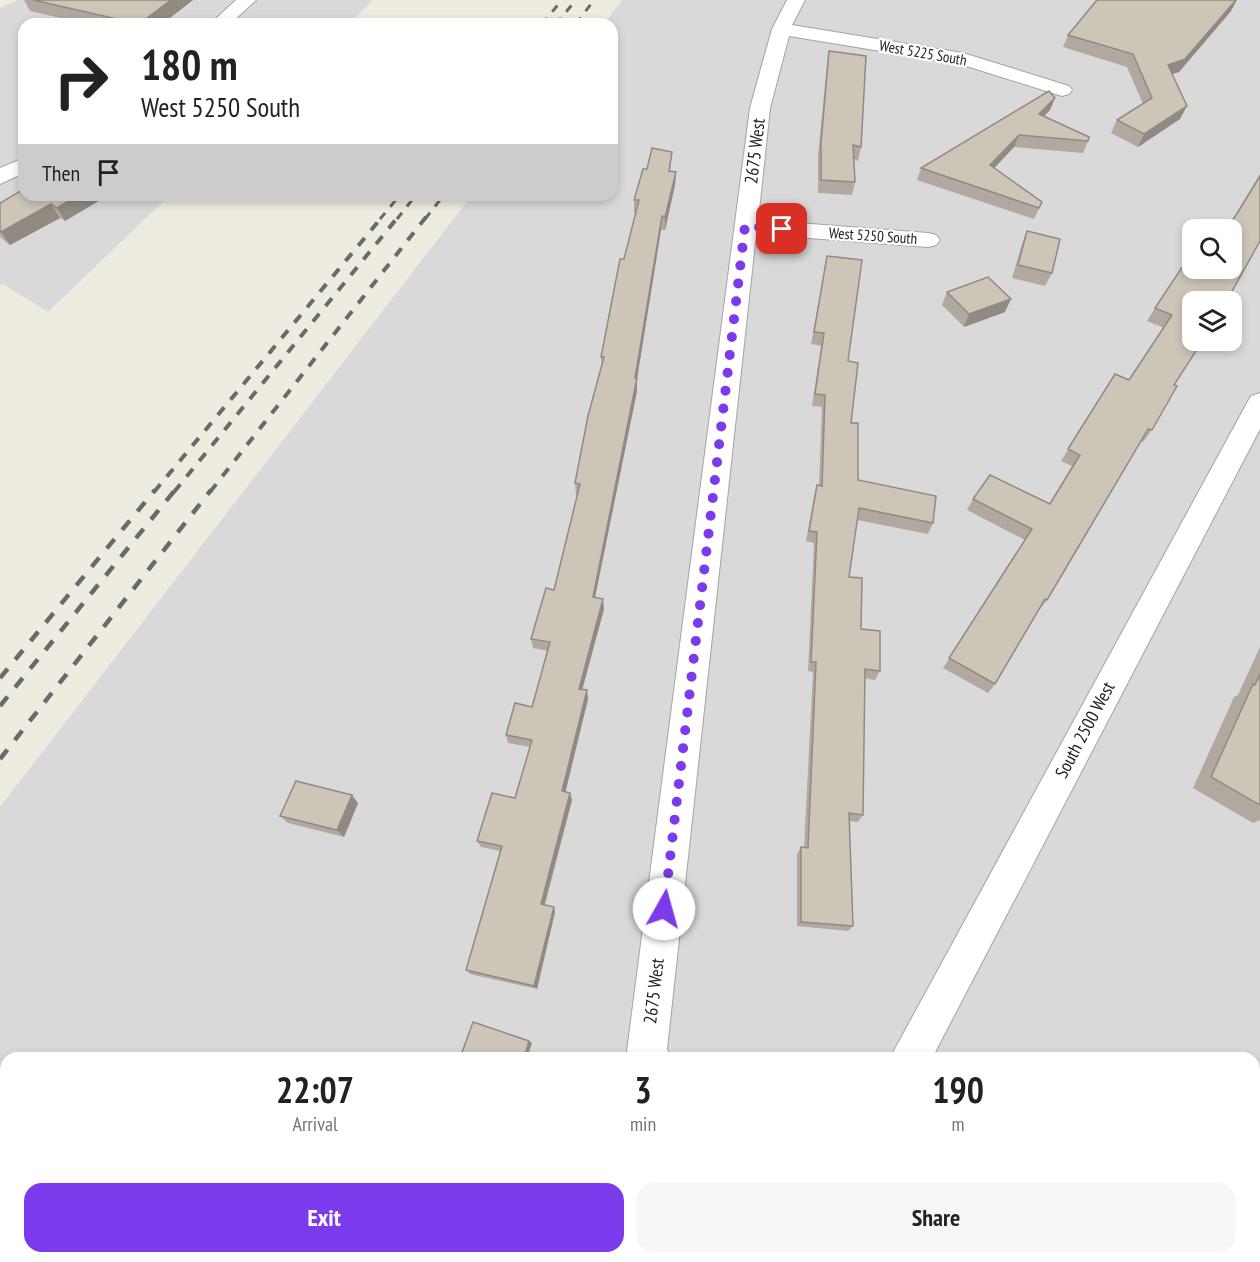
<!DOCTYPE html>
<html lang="en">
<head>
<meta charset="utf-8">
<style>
  body { margin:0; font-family:"PT Sans Narrow",sans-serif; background:#f6f6f6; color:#222; height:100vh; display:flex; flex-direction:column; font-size:22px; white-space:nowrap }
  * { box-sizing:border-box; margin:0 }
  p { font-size:20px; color:#767676 }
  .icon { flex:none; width:33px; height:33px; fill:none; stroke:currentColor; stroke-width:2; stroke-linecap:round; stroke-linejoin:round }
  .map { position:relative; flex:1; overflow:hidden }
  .panel { position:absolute; left:0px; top:1052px; width:1260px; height:212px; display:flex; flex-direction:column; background:#fff; border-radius:18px 18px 0 0; box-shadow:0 3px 9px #0003 }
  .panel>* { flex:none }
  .top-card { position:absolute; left:18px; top:18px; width:600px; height:183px; border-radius:18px; box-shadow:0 3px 9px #0003; background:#fff; color:#222; overflow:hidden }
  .tools { position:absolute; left:1182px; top:219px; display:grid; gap:12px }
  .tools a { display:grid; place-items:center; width:60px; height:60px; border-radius:12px; background:#fff; box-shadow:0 3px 9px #0003; font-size:30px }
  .pin { position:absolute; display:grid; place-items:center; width:51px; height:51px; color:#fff; margin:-26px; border-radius:12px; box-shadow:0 3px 9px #0006 }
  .me { position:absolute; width:66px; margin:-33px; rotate:7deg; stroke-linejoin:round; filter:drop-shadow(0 0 4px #0008) }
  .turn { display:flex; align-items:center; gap:21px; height:126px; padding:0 24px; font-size:27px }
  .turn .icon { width:78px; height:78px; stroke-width:2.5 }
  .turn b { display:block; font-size:42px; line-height:51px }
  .then { display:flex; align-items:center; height:57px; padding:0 24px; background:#0003; gap:12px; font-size:22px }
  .eta { display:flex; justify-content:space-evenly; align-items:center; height:102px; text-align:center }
  .eta b { font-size:36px; font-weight:700; line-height:42px }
  .primary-button { display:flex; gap:12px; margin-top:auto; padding:12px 24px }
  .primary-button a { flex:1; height:69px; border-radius:18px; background:#7c3aed; color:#fff; font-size:24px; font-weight:700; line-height:69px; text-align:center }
  .primary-button a+a { background:#f6f6f6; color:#222 }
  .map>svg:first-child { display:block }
</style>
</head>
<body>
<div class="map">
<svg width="1260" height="1262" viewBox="0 0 1260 1262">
  <rect width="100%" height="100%" fill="#eeebe0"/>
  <!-- residential -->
  <g fill="#dad9d9" fill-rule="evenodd">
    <polygon points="18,0 373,0 348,24 24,24 24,195 170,195 48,312 3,284 0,286 0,8"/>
    <path d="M622 0H1260V1262H0V807L472 195H612V24H604ZM1192 230H1232V268H1192ZM1192 302H1232V340H1192ZM6 1058H1254V1257H6Z"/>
  </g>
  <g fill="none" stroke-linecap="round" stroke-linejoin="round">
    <defs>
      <g id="minor">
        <polygon points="236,0 256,0 230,24 210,24"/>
        <polygon points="787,0 805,0 792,25 963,53 1069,86 1072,90 1069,94 1062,96 960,64 789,36 770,108 758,220 928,233 936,235 940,240 936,245 928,247 756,234 667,1049 671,1058 630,1058 627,1051 750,108 772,29"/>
        <polygon points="24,158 24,173 0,184 0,168"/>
        <polygon points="1260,393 1260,429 932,1058 890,1058 1247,403 1251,396"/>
        <rect x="590" y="1257" width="44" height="5"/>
        <polygon points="781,1257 826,1257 824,1262 779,1262"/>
      </g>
    </defs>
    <!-- minor casing -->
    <use href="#minor" stroke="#a3a3a3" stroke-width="2"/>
    <!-- minor -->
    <use href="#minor" fill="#fff" fill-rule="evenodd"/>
    <!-- rail-far2 -->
    <g stroke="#6a6a6a" stroke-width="3" stroke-dasharray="8 8" stroke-linecap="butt">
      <polyline points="542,24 562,0"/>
      <polyline points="556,24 576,0"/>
      <polyline points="576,24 594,0"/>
      <polyline points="380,219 400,195"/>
      <polyline points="397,219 416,195"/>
      <polyline points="425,219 444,195"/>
    </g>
    <!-- rail-far1 -->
    <g stroke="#6a6a6a" stroke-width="4" stroke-dasharray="10 10" stroke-linecap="butt">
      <polyline points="154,492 382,217"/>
      <polyline points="174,492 398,217"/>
      <polyline points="210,492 426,217"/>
    </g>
    <!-- rail -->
    <g stroke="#6a6a6a" stroke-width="4.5" stroke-dasharray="12 12" stroke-linecap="butt">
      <polyline points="0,678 155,490"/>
      <polyline points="0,706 175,490"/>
      <polyline points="0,759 211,490"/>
    </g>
  </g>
  <!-- wall -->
  <g fill="#b1a99f">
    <polygon points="24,0 193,0 162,24 87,24 30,11"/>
    <polygon points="1231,11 1179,72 1172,74 1180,119 1138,147 1111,133 1117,120 1143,104 1127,67 1063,47 1068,35"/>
    <polygon points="829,51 861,147 858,161 854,159 855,182 852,195 818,193 818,156 827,64"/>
    <polygon points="1050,110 1044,116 1088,141 1083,153 1014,147 994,168 1042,202 1034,219 917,180 921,168"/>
    <polygon points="672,152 670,172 676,172 675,185 665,230 661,230 637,378 637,391 595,597 604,609 582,689 587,690 588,699 565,792 570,793 572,800 545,905 555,912 537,989 470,974 466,970 500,851 481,847 477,841 515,798 530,747 508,743 506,735 532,707 548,651 533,648 531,639 554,590 577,495 576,495 575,483 602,367 601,357 636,213 634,213 634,200"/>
    <polygon points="1260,174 1260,241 1174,385 1152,430 1143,442 1140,441 1047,600 1039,610 995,684 988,693 943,668 1025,540 967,510 973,499 1049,504 1072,466 1061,461 1115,374 1129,380 1164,328 1147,321 1155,308 1198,271 1231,222"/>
    <polygon points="24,195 106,195 107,196 65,221 60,218 10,245 0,237 0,203"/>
    <polygon points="1027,231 1052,273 1045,286 1012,278 1022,244"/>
    <polygon points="827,256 848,361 851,423 858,480 933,523 928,534 857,520 849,577 861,629 880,671 875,680 864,678 863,815 858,822 849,821 853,926 848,931 797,926 797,854 801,847 804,848 813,672 808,671 814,543 806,541 814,497 817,485 819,486 822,407 812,406 821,346 811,344"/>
    <polygon points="947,292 1005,312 964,327 942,305"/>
    <polygon points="1260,647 1260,820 1253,823 1193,788 1234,697 1238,695"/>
    <polygon points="358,803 344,837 288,823 280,816"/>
    <polygon points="961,1257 1033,1257 1039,1262 959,1262"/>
  </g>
  <!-- shaded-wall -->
  <g fill="#908a82">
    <polygon points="171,0 193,0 162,24 139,24"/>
    <polygon points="1237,0 1231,11 1179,72 1161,77 1168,65"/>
    <polygon points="1055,98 1050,110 1034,126 1039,114"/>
    <polygon points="1187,106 1180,119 1138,147 1144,134"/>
    <polygon points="1019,135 1014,147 986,177 990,165"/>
    <polygon points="676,172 675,185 665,230 665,217"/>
    <polygon points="79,195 106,195 107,196 65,221 57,208"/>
    <polygon points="51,204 60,218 10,245 1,232"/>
    <polygon points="662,216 661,230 637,379 637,391 593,607 593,597 635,378"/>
    <polygon points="1011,299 1005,312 964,327 969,314"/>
    <polygon points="603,599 604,609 580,698 579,689"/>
    <polygon points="587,690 588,699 564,798 562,791"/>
    <polygon points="570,793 572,800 543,909 541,904"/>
    <polygon points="352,795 358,803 344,837 337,830"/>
    <polygon points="554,907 555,912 537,989 534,986"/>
    <polygon points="529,1041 532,1043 527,1058 524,1058"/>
    <polygon points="366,1257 372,1257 370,1262 364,1262"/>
    <polygon points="485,1257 488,1257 486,1262 483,1262"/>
  </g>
  <!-- building -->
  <g fill="#cec5b9" stroke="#908a82" stroke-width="1.5">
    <polygon points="33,0 171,0 139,24"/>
    <polygon points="1097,0 1236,0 1185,59 1168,65 1187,106 1144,134 1117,120 1152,98 1133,54 1068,35"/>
    <polygon points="829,51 866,56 861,147 853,145 855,182 821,180 821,143"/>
    <polygon points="1049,91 1055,98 1039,114 1089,137 1088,141 1019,135 990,165 1042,202 1039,208 921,168"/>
    <polygon points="652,148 672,152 669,171 676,172 665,217 662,216 635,378 637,378 593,597 603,599 579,689 587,690 562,791 570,793 541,904 554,907 534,986 466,970 502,846 477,841 492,793 515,798 532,740 506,735 515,703 532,707 550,642 531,639 546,588 554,590 580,484 575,483 588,416 604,357 601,357 620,259 624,259 639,200 634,200 643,169 647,169"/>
    <polygon points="1260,176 1260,241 1226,302 1192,302 1192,340 1203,340 1174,385 1177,386 1152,430 1148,429 1086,534 1047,600 1045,599 995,684 949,658 1032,529 973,499 990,475 1050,504 1080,455 1068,449 1115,374 1129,380 1172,315 1155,308 1183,266 1198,271 1200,268 1232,268 1232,230 1226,230 1238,212"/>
    <polygon points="24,189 24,195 79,195 57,208 51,204 1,232 0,231 0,203"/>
    <polygon points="1027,231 1060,239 1052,273 1018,265"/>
    <polygon points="827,256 862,260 848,361 858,363 851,423 858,423 858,480 936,496 933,523 859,508 849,577 862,578 861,629 880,631 880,671 865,669 863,815 849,813 853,926 801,922 801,847 808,848 816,662 811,662 817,532 809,531 817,485 822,486 825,395 815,394 824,333 814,332"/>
    <polygon points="988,277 1011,299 969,314 947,292"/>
    <polygon points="1260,674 1260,805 1211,777 1253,684 1255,685"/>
    <polygon points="296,781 352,795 337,830 280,816"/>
    <polygon points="473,1022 529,1041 524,1058 460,1058"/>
    <polygon points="304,1257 366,1257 364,1262 302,1262"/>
    <polygon points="388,1257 485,1257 483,1262 387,1262"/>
    <polygon points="973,1257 1033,1257 1039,1262 970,1262"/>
  </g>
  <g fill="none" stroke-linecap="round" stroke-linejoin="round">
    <!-- route -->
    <polyline stroke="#7c3aed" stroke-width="10" stroke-dasharray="0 18" points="664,909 745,226 782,229"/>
  </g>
  <g text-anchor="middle" stroke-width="4.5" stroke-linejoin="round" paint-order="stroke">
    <!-- far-street labels -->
    <g font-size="15" fill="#1c1c1c" stroke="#fff">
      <text transform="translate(923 53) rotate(10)" y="5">West 5225 South</text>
      <text transform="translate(873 236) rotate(4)" y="5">West 5250 South</text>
    </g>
    <!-- street labels -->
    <g font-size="18" fill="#1c1c1c" stroke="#fff">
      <text transform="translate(755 151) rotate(-83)" y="6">2675 West</text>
      <text transform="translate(1085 730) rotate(-62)" y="6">South 2500 West</text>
      <text transform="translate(654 991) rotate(-83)" y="6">2675 West</text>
    </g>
  </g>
</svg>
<div class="tools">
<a><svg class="icon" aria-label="search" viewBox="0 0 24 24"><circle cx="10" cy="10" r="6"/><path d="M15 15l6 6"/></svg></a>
<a><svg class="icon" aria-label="layers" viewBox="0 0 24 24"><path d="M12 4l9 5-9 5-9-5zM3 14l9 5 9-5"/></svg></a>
</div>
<div class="pin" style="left:782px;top:229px;background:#d93025"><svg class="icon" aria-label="arrive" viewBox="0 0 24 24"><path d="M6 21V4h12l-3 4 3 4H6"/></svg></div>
<svg class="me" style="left:664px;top:909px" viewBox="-20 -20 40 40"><circle r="19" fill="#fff"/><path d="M0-13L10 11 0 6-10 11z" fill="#7c3aed"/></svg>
<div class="top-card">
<div class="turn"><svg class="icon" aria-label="right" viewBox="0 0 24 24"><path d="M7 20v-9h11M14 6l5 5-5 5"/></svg><div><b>180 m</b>West 5250 South</div></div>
<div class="then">Then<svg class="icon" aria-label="arrive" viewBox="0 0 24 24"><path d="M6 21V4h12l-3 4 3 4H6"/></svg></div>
</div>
<section class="panel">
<div class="eta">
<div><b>22:07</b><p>Arrival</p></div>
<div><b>3</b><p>min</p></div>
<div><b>190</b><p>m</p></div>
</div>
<div class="primary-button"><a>Exit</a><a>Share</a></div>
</section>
</div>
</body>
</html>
